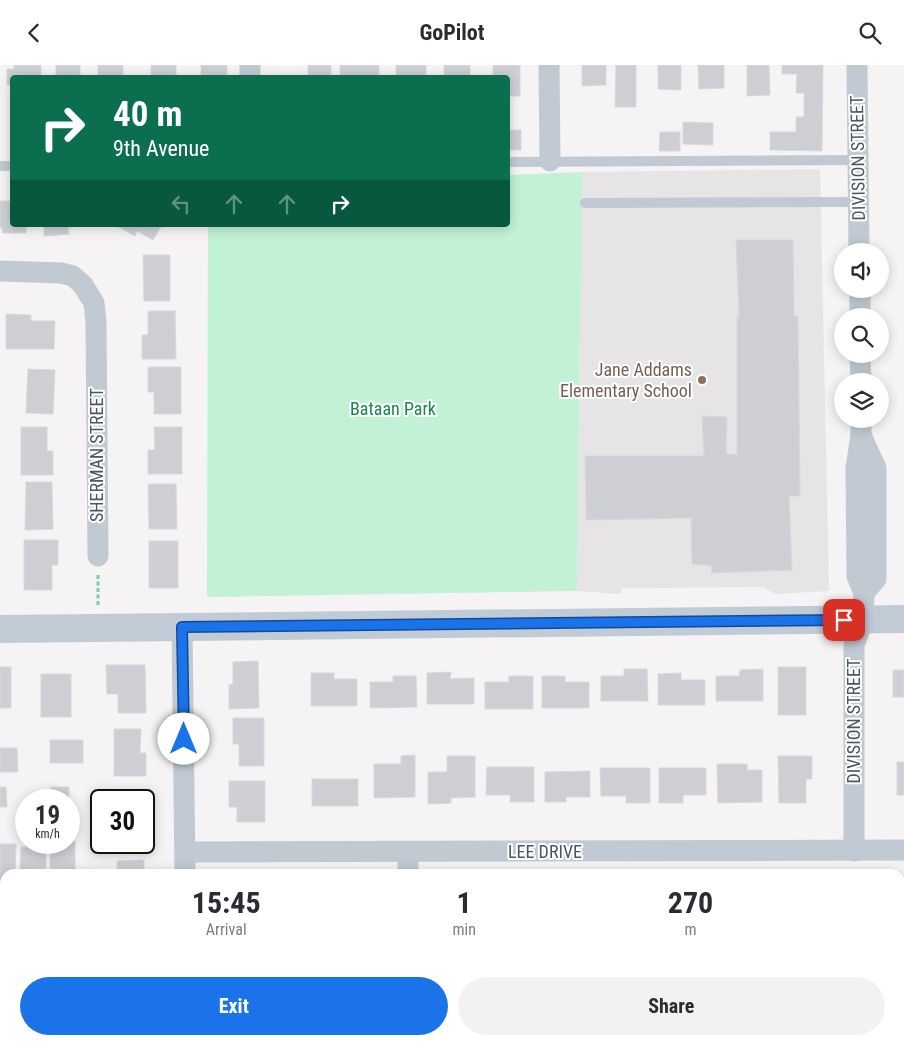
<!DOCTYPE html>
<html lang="en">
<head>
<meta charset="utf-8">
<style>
  body { margin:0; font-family:"Roboto Condensed",sans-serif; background:#f2f2f3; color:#2b2b33; height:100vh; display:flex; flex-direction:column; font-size:19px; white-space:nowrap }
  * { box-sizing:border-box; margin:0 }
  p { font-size:16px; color:#7c7c81 }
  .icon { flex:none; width:28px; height:28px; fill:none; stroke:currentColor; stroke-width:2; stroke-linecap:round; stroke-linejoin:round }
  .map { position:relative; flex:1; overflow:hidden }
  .details { position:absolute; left:0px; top:804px; width:905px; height:176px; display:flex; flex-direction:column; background:#fff; border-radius:15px 15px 0 0; box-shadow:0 2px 12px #0003 }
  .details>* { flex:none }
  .guide { position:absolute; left:10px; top:10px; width:500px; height:152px; border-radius:5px; box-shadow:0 2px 12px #0003; background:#0b6e4f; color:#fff; overflow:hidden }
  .buttons { position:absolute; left:834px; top:178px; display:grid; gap:10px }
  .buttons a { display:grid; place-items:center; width:55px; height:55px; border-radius:50%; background:#fff; box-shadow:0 2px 12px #0003; font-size:25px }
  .speed { position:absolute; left:15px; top:724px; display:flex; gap:10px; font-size:25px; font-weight:700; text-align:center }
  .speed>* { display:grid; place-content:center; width:65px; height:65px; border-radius:50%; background:#fff; box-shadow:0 2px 12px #0003; line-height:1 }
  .speed small { font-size:12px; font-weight:400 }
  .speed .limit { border:2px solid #111; border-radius:8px; background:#fff; color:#111 }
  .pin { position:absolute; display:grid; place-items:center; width:42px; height:42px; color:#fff; margin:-21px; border-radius:10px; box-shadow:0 2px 8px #0006 }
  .me { position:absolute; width:55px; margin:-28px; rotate:0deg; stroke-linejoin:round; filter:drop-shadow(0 0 4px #0008) }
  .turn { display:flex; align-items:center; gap:18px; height:105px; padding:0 20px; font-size:22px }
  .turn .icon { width:65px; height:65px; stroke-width:2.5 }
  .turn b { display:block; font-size:35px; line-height:42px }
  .lanes { display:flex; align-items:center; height:48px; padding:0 20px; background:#0003; justify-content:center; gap:25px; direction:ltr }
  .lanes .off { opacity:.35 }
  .eta { display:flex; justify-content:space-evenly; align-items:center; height:85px; text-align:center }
  .eta b { font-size:30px; font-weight:700; line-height:35px }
  .action { display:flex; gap:10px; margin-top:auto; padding:10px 20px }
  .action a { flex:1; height:58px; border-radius:30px; background:#1a73e8; color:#fff; font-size:20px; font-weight:700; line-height:58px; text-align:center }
  .action a+a { background:#f2f2f3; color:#2b2b33 }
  header { display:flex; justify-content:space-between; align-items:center; height:65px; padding:0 20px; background:#fff; font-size:22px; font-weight:700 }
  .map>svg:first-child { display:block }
</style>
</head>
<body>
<header><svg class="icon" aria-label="back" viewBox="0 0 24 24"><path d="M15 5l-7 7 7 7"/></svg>GoPilot<svg class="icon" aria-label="search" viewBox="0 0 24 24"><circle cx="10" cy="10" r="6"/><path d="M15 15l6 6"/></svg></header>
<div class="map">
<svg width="904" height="979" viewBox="0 0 904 979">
  <rect width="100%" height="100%" fill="#f5f3f3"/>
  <!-- education -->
  <polygon fill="#e6e4e5" points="820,104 829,526 775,529 763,522 622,523 621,529 577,526 582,107"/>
  <!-- green -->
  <polygon fill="#c3f1d5" points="582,107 577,526 207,532 208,160 508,160 508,110"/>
  <!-- building -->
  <g fill="#cdcfd5" stroke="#d7d9de">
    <polygon points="14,0 41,0 41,12 12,12 12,20 7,20 7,4 14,4"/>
    <rect x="56" y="0" width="24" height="12"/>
    <rect x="98" y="0" width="25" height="12"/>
    <rect x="151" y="0" width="25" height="12"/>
    <rect x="201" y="0" width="26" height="12"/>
    <rect x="308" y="0" width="23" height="12"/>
    <rect x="340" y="0" width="39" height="11"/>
    <rect x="396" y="0" width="30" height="12"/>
    <rect x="444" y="0" width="26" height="12"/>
    <polygon points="493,0 520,0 520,31 508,31 508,12 493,12"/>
    <polygon points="582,0 606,0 606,20 582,21"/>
    <polygon points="616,0 636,0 636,42 615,42"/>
    <polygon points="658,0 681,0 681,25 658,24"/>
    <polygon points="698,0 724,0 724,23 699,24"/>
    <polygon points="747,0 769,0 770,30 747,31"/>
    <polygon points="782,0 823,0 822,86 770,85 770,67 796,67 796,52 804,52 804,28 796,28 797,9 782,9"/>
    <polygon points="683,57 713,58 713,80 683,79"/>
    <rect x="508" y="65" width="13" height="20"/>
    <polygon points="660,67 680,67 680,86 659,86"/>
    <polygon points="0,136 12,136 12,160 26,160 26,168 2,168 2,163 0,163"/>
    <polygon points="44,160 91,160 68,162 69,169 44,171"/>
    <polygon points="115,160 162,160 153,175 137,166 135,171"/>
    <polygon points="736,175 793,175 794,251 798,251 800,431 789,431 792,505 711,508 712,501 692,499 691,453 586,455 585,391 704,391 702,351 727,352 726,389 737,390 737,252 739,252"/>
    <polygon points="143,190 170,190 170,236 144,236"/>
    <polygon points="148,246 175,246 176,294 142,294 142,270 148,270"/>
    <polygon points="6,249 31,250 31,256 55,256 54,284 6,284"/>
    <polygon points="148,302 181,302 181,349 154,349 154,327 148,327"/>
    <polygon points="28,304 55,305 53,349 26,348"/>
    <polygon points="21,362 47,362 47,386 53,386 53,410 21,410"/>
    <polygon points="154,362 182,362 182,409 148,409 148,385 155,385"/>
    <polygon points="26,417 52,417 53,464 25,465"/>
    <polygon points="148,419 176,419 177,464 149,464"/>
    <polygon points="24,475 58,475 58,500 52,500 52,525 24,525"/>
    <rect x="149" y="476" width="29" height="47"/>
    <polygon points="258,596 259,643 229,644 229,620 233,619 233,597"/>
    <polygon points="106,600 145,600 146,648 118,648 118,629 107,629"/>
    <rect x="0" y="602" width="11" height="41"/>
    <rect x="778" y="602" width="28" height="48"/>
    <polygon points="624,604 647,604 648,636 601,636 601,611 624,611"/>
    <polygon points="763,604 763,636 716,636 716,611 739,611 740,605"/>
    <rect x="893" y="605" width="11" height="27"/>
    <polygon points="451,607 450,614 474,613 474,639 427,639 427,608"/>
    <polygon points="311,608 334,608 334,614 357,614 357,641 311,641"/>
    <polygon points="681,608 681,615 705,615 705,640 658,640 658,609"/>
    <rect x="41" y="609" width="30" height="43"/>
    <polygon points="393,611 416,611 417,642 370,643 370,617 393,617"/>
    <polygon points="509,611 533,611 533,644 485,644 485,617 509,617"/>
    <polygon points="542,611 565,611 565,617 589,617 589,643 542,643"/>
    <polygon points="233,653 264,653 264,701 239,701 239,679 233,679"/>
    <polygon points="114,664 141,664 140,688 146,688 146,711 114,711"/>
    <rect x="50" y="675" width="33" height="23"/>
    <polygon points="0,683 17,683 18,707 0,707"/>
    <polygon points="415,690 415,732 374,733 374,699 401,699 401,691"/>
    <polygon points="447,691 475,691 475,732 451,733 451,738 428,739 428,707 447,707"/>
    <polygon points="778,691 812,691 812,714 806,714 806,738 779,738"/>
    <rect x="897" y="697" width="7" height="33"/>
    <polygon points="717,699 747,699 747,705 762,705 762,737 718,738"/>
    <polygon points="487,702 534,702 534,737 510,737 510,730 486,730"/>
    <polygon points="600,703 650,703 650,738 626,738 626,731 601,731"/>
    <polygon points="659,703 706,703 706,730 683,730 683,738 659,738"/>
    <polygon points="590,706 590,732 566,732 566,737 545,737 545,707"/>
    <rect x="312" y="714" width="46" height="27"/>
    <polygon points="229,716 265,716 265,757 237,757 237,742 229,742"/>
    <polygon points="0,722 6,722 7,742 0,742"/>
    <polygon points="51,722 69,722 69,736 69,735 51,735"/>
    <polygon points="114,728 148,728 147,752 144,752 144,735 114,735"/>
    <polygon points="69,776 75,776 75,809 50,809 50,778"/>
    <polygon points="0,779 16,779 15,809 5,809 5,828 0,828"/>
    <polygon points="21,782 46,782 46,809 20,809"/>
    <polygon points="144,795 144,809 117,809 117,796"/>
    <rect x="900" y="827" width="4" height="29"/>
    <polygon points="2,926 5,926 5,971 3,971"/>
    <rect x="900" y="928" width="4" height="31"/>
    <rect x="238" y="975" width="27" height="3"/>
  </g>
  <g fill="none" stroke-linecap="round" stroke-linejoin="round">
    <!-- path -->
    <polyline stroke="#7ad0a6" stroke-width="3" stroke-dasharray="4 2.5" stroke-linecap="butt" points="98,510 98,542"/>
    <!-- lane -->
    <g stroke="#c1cad2" stroke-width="10">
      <polyline points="508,97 858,95"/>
      <polyline points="0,101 12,101"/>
      <polyline points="585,138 859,137"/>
    </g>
    <!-- street -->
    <g stroke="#c1cad2" stroke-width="21">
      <polyline points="250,0 250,12"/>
      <polyline points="549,0 550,96"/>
      <polyline points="857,0 859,186"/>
      <polyline points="0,206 61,208 73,211 83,220 94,238 96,257 98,491"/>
      <polyline points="860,224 860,251"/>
      <polyline points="860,289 861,316"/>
      <polyline points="861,370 876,403 876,514 864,528"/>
      <polyline points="182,562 185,809"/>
      <polyline points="854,786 854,580 863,555 864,528 857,511 856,403 861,370 861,354"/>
      <polyline points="185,787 904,785"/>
      <polyline points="408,809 408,787"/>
      <polyline points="0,879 5,879"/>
      <polyline points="186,975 187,979"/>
      <polyline points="408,979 408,975"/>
    </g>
    <!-- secondary -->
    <polyline stroke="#c1cbd6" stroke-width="28" points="0,564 904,554"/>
  </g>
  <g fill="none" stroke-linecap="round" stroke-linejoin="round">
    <defs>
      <polyline id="route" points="184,674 182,562 844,555"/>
    </defs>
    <!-- route casing -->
    <use href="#route" stroke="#114b97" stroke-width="12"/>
    <!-- route -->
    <use href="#route" stroke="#1a73e8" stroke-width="9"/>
  </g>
  <!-- markers -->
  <circle fill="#8d6e63" stroke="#fff" stroke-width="2" cx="702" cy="315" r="5"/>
  <g text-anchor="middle" stroke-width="4" stroke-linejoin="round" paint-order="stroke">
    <!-- street labels -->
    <g font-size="18" fill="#4a5661" stroke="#fff">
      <text transform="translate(858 93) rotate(-91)" y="6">DIVISION STREET</text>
      <text transform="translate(97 390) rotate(-90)" y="6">SHERMAN STREET</text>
      <text transform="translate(854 656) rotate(-90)" y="6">DIVISION STREET</text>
      <text x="545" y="793">LEE DRIVE</text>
    </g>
    <!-- education labels -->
    <g font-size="18" fill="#785e54" stroke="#fff" text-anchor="end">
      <text x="692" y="311">Jane Addams<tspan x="692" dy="21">Elementary School</tspan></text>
    </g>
    <!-- park labels -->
    <g font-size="18" fill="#17864f" stroke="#fff">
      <text x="393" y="350">Bataan Park</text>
    </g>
  </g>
</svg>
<div class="buttons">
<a><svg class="icon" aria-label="sound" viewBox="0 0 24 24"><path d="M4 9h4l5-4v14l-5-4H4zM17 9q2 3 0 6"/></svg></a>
<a><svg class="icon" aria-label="search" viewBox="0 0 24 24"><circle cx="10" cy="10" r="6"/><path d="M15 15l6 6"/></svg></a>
<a><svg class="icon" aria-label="layers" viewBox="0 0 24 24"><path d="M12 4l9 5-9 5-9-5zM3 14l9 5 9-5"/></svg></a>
</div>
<div class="speed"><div>19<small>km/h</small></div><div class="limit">30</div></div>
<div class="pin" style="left:844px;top:555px;background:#d93025"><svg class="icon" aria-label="arrive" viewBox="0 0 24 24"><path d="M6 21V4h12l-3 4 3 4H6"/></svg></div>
<svg class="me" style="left:184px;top:674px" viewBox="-20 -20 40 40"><circle r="19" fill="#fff"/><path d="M0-13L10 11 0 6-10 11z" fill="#1a73e8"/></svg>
<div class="guide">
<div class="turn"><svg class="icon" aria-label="right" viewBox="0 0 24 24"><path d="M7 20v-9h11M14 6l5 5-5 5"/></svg><div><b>40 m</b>9th Avenue</div></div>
<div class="lanes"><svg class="icon off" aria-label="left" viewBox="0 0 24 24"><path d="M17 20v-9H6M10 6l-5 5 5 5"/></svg><svg class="icon off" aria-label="ahead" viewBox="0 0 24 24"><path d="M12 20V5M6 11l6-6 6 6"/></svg><svg class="icon off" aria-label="ahead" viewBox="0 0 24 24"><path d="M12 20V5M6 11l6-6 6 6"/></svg><svg class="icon" aria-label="right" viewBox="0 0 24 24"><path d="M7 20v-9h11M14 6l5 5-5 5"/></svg></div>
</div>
<section class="details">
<div class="eta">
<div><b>15:45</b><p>Arrival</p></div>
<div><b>1</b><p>min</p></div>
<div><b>270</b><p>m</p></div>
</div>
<div class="action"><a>Exit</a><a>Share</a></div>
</section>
</div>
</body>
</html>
